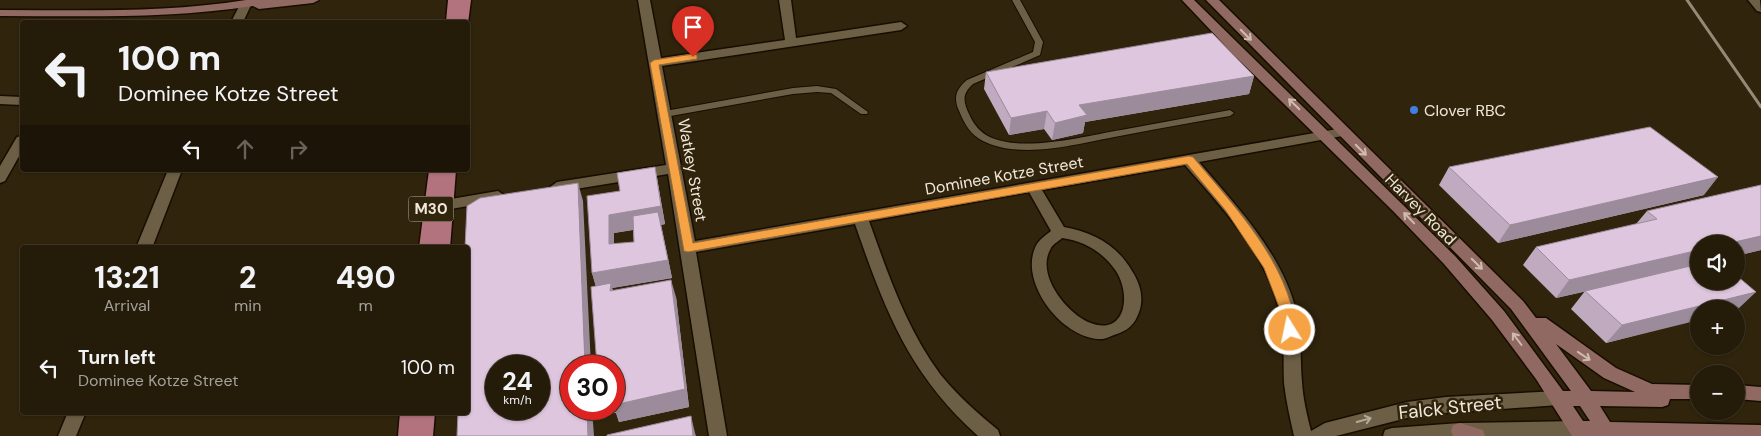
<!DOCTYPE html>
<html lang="en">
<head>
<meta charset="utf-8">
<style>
  body { margin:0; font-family:"DM Sans",sans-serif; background:#302817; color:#f1f3f6; height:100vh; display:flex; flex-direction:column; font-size:19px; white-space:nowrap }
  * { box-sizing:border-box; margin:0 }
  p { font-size:16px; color:#a3a19c }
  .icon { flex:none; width:28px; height:28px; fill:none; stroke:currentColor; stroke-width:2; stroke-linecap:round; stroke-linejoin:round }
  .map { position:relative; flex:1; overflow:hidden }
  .details { position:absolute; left:20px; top:245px; width:450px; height:170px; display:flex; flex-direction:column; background:#241b09; border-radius:5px; box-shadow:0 1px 4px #0004,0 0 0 1px #41392a }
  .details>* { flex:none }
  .top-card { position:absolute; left:20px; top:20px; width:450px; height:152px; border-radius:5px; box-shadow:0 1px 4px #0004,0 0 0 1px #41392a; background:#241b09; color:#f1f3f6; overflow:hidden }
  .fabs { position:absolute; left:1690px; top:235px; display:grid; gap:10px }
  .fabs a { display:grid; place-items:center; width:55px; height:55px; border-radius:50%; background:#241b09; box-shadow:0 1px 4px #0004,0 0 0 1px #41392a; font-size:25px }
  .speed { position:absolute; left:485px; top:355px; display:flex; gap:10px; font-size:25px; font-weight:700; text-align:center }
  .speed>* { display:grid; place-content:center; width:65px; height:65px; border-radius:50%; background:#241b09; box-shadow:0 1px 4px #0004,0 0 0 1px #41392a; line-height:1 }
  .speed small { font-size:12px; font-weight:400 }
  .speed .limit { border:8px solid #d22; background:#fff; color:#111 }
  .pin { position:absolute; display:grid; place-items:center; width:42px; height:42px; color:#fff; margin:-51px -21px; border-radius:50% 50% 50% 0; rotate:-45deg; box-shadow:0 0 5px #0007 }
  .pin .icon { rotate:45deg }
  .me { position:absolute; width:55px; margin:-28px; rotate:350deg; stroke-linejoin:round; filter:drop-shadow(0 0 4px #0008) }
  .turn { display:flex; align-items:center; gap:18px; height:105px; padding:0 15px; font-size:22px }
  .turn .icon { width:65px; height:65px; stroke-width:2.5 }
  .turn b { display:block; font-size:35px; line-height:42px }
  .lanes { display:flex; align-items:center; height:48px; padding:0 15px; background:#0003; justify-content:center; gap:25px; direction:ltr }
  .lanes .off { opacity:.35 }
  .eta { display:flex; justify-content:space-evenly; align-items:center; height:85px; text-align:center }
  .eta b { font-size:30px; font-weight:800; line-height:35px }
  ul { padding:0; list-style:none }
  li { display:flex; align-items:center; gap:15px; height:75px; padding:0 15px }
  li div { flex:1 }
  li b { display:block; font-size:19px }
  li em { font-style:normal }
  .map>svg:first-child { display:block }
</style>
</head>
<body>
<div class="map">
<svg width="1761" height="436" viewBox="0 0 1761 436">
  <rect width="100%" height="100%" fill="#30240c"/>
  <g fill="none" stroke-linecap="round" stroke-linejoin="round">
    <defs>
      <g id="lane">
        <path d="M1012 0H1020L1043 42 1040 55 973 84C962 94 963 101 969 114 974 125 980 133 992 138 1026 152 1085 136 1121 130 1157 123 1194 117 1230 110L1234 113 1230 116C1195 122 1160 128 1125 135 1084 142 1023 161 983 141 971 135 965 125 960 113 953 99 955 90 967 80L1033 52 1035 42Z"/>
        <polygon points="817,86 836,89 868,112 867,114 861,114 831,93 817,92 793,94 665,117 661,114 665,111 793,88"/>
      </g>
      <g id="street">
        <path d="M638 0H650L661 58 785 40 779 0H791L796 38 901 22 907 26 901 30 662 66 695 241 1343 128 1350 132 1348 135 1199 162C1237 207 1283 254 1297 314 1302 337 1300 360 1302 382 1303 399 1307 415 1311 431L1325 423 1407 402 1446 397 1559 391 1565 393 1568 398 1565 403 1559 405 1446 413 1407 418 1336 436H1294C1290 418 1286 401 1284 383 1283 360 1285 337 1280 315 1269 256 1223 209 1185 165L1042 190 1064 227C1093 232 1117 245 1132 271 1141 285 1145 301 1137 317 1133 326 1126 331 1117 334 1113 335 1108 338 1103 339 1063 341 1016 280 1037 244 1040 239 1046 235 1051 231L1029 192 869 221C888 274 906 328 940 374 957 395 977 413 998 430L1000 436H978C908 373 885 310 855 224L696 252 727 436H709L668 174 557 192 550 187 557 182 666 165ZM1062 238C1084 241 1103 252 1116 271 1132 296 1125 338 1088 322 1066 312 1035 274 1051 248 1053 244 1059 241 1062 238Z"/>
        <polygon points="1748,0 1760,0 1761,12 1757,11"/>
        <polygon points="242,1 250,1 252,3 243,22 231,22"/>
        <polygon points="0,96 22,97 22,105 0,104"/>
        <polygon points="22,136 22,151 5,181 0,183 0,166 17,137"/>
        <polygon points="168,170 182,170 152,248 136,248"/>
        <polygon points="498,191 505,196 503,200 445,210 438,205 445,200"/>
        <polygon points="68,412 86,412 76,436 58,436"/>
        <polygon points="1578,421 1585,423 1587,429 1585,435 1580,436 1383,436 1385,430 1392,428 1460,423"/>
      </g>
      <g id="secondary">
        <path d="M246 0H319L313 3 259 9 253 6C169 19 85 16 0 16V10C82 10 165 13 246 0Z"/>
        <path d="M1182 0H1194L1455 256 1504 311 1563 391H1571L1511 309 1206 0H1219L1523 301 1536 318H1546L1616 368 1652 384 1699 385V399H1670L1668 405 1662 407 1600 406 1610 422 1761 425V436H1572L1536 379 1492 320 1444 264 1393 211 1235 56ZM1556 344 1604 378 1635 392 1591 391ZM1573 406H1580L1590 421H1583Z"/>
        <polygon points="1736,385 1761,387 1761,401 1736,399"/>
        <polygon points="1460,423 1483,430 1485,436 1453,436 1451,431 1453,425"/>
      </g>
      <g id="primary">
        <polygon points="448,0 471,0 468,23 446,22"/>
        <polygon points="429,170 456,170 450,248 419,248"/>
        <polygon points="400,412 435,412 433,436 398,436"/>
      </g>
    </defs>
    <!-- lane casing -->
    <use href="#lane" stroke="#180d00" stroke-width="2"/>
    <!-- street casing -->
    <use href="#street" stroke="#180d00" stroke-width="3"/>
    <!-- secondary casing -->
    <use href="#secondary" stroke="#180d00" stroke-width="3"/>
    <!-- primary casing -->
    <use href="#primary" stroke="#180d00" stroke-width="3"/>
    <!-- lane -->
    <use href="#lane" fill="#6d5f45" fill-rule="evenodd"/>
    <!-- street -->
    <use href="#street" fill="#6d5f45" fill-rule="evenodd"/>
    <!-- secondary -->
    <use href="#secondary" fill="#906962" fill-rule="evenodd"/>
    <!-- primary -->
    <use href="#primary" fill="#b3737e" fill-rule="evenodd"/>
    <!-- rail -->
    <polyline stroke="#948a77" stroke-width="3" points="1687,0 1761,107"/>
  </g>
  <!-- wall -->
  <g fill="#bfaabf" fill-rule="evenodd">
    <polygon points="986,72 1254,76 1249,94 1085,122 1083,133 1052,140 1044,129 1009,135 984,89"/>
    <path d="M655 167 665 224 661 225 672 278 612 288 613 290 676 297 689 407 619 422 616 413 605 414 603 409H614V366L596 286 592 273 620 191ZM633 230 634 242 614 244V233Z"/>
    <polygon points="1449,167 1704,195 1498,243 1439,185"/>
    <polygon points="1647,211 1761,250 1736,256 1736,244 1699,244 1699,281 1738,309 1736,310 1736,309 1606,343 1571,309 1585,291 1592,290 1556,298 1523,265 1536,247 1636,224"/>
  </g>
  <!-- shaded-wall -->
  <g fill="#9b8b9b">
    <polygon points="1254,76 1249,94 1085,122 1083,133 1052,140 1055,123 1079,105"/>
    <polygon points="1047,111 1044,129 1009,135 1011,118"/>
    <polygon points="655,167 665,224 661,225 672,278 612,288 616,301 615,309 610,291 610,289 597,291 592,273 668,260 661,225 614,233 614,262 609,244 609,215 661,206"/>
    <polygon points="1718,177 1704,195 1498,243 1510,225"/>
    <polygon points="578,183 583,201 591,366 585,366"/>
    <polygon points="1761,236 1761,250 1736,256 1736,244 1726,244"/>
    <polygon points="1699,250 1699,265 1556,298 1569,280"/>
    <polygon points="671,280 676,297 689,407 619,422 614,405"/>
    <polygon points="1756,292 1738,309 1736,310 1736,309 1699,309 1699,320 1606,343 1622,325"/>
    <polygon points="587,409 592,409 594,436 588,436"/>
    <polygon points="691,416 695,433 696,436 693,436"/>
  </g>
  <!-- building -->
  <g fill="#dec6de" stroke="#9b8b9b" fill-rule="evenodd">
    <polygon points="1212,33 1254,76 1079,105 1087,115 1055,123 1047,111 1011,118 986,72"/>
    <polygon points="1650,127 1718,177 1510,225 1449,167"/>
    <polygon points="655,167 661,206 609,215 609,244 634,242 633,216 658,212 668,260 592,273 587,196 620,191 617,173"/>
    <path d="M578 183 585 366H571V409H587L588 436H457L458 412H468V248H465L467 206 480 198ZM496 366H539V409H496Z"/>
    <polygon points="1761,185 1761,236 1726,244 1699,244 1699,250 1569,280 1536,247 1657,219 1647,211"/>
    <polygon points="1699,264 1699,281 1736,281 1736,275 1756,292 1622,325 1585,291"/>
    <polygon points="671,280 685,389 614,405 614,366 597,366 591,287 611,283 610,291"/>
    <polygon points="691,416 693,436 607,436 607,435"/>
  </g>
  <!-- one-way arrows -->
  <defs><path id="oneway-shaft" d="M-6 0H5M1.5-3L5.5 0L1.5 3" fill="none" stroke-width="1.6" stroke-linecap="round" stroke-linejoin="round" transform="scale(1.25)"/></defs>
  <g stroke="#cebcb0">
    <use href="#oneway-shaft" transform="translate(1246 35) rotate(45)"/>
    <use href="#oneway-shaft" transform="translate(1294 104) rotate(-136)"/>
    <use href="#oneway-shaft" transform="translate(1361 150) rotate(45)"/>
    <use href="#oneway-shaft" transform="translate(1409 218) rotate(-134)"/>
    <use href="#oneway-shaft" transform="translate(1477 264) rotate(45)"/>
    <use href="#oneway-shaft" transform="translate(1517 339) rotate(-127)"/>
    <use href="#oneway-shaft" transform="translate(1584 356) rotate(34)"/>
  </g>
  <use stroke="#b5aa97" href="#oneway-shaft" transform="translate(1364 420) rotate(-15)"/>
  <!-- route -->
  <path fill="#f5a345" stroke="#9f6a2d" d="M693 54 697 55V59L659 65 693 243 1189 156 1193 157C1235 207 1289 263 1296 330L1290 335 1285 334 1281 312 1264 268 1226 211 1187 164 688 252 684 251 650 63 654 60Z"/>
  <!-- markers -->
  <circle fill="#3f7fe0" stroke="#30240c" stroke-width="2" cx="1414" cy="110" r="5"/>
  <g text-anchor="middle" stroke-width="5" stroke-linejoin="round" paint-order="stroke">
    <!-- shield labels -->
    <rect fill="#30240c" stroke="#b6ad9c" stroke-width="1" x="408.5" y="196.5" width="45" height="25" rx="4"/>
    <g font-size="15" font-weight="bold" fill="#f0e8da">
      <text x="431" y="214">M30</text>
    </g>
    <!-- poi labels -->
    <g font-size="16" fill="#f0e8da" stroke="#30240c" text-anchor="start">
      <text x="1424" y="116">Clover RBC</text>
    </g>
    <!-- street labels -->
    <g font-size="16" fill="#f0e8da" stroke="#30240c">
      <text transform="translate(693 170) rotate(80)" y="6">Watkey Street</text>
      <text transform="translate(1004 175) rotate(-10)" y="6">Dominee Kotze Street</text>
      <text transform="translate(1421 209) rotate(45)" y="6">Harvey Road</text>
    </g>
    <!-- near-street labels -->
    <g font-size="19" fill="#f0e8da" stroke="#30240c">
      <text transform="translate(1450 407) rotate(-6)" y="7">Falck Street</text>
    </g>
  </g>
</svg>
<div class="fabs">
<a><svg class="icon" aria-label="sound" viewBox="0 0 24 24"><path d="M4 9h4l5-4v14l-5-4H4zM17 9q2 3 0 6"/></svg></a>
<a>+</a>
<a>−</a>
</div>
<div class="speed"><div>24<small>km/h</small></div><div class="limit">30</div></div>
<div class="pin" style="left:693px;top:57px;background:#d93025"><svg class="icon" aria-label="arrive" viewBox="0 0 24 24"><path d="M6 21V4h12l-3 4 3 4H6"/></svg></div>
<svg class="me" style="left:1290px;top:330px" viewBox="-20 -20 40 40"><circle r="17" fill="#f5a345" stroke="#fff" stroke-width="3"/><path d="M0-11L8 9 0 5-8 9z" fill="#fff"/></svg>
<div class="top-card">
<div class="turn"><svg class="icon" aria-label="left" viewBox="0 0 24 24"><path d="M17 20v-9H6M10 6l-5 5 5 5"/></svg><div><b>100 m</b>Dominee Kotze Street</div></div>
<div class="lanes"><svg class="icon" aria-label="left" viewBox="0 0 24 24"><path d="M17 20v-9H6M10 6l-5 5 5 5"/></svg><svg class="icon off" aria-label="ahead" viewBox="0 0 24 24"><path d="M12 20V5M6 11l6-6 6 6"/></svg><svg class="icon off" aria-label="right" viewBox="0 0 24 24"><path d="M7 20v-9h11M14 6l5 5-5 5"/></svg></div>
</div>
<section class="details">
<div class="eta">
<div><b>13:21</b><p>Arrival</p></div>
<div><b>2</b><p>min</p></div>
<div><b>490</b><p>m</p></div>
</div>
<ul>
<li><svg class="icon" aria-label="left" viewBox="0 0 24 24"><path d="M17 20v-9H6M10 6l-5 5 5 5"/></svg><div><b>Turn left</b><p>Dominee Kotze Street</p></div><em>100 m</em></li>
</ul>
</section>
</div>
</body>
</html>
